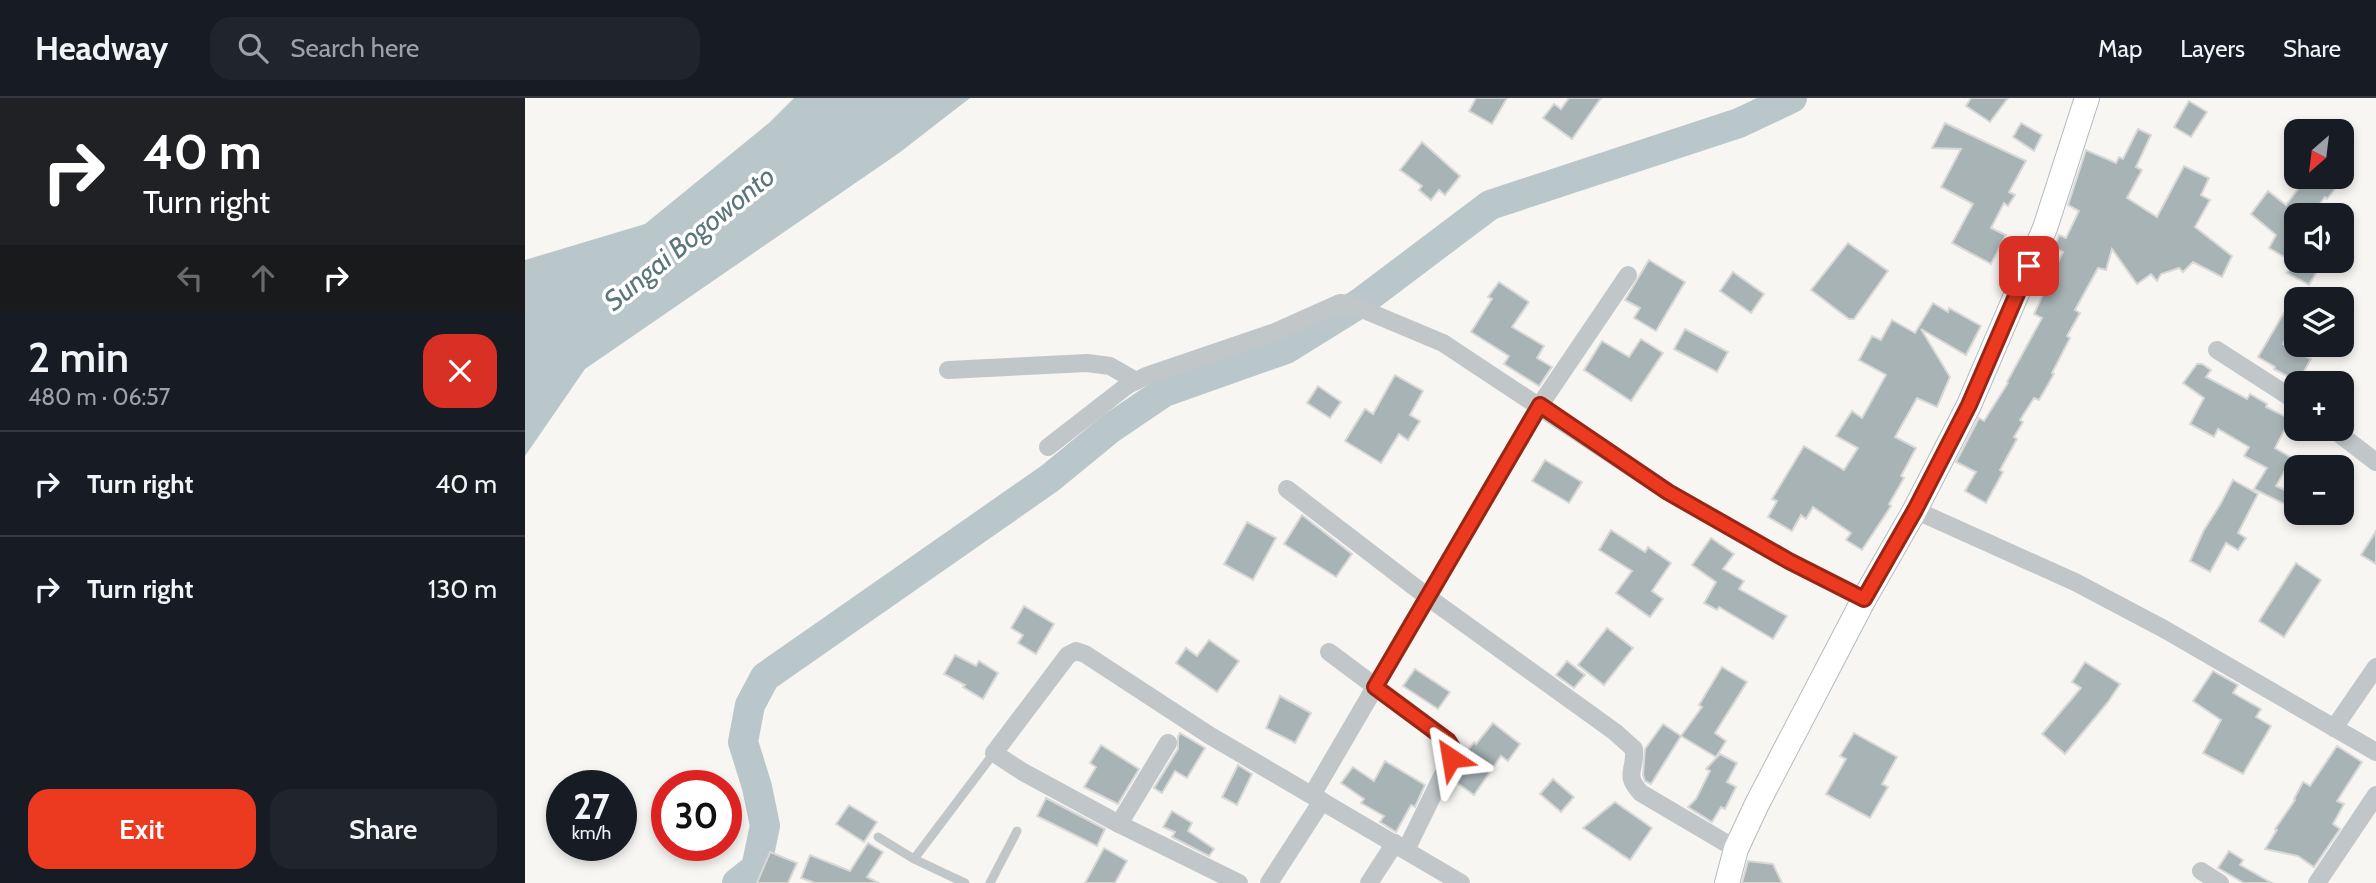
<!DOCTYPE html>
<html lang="en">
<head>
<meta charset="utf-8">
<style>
  body { margin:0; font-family:Cabin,sans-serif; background:#20242c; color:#f1f3f6; height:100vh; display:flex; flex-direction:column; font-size:26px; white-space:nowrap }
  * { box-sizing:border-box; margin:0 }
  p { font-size:23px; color:#9ea1a6 }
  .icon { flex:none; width:38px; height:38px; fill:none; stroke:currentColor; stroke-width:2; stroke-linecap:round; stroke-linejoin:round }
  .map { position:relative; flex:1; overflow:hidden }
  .sheet { display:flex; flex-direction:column; background:#171b24; width:525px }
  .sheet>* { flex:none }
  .hud { background:#202124; color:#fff; overflow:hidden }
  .needle { width:46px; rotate:208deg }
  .tools { position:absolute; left:1759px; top:21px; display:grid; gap:14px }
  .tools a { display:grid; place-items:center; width:70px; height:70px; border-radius:14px; background:#171b24; box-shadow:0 4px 10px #0003; font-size:35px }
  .speed { position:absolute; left:21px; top:672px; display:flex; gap:14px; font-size:35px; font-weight:700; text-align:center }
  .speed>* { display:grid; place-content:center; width:91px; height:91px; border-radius:50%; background:#171b24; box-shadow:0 4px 10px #0003; line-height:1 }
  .speed small { font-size:18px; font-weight:400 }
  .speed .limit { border:10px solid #d22; background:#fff; color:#111 }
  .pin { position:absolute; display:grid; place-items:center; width:60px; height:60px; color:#fff; margin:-30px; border-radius:14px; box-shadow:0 4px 10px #0006 }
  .me { position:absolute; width:77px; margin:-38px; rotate:327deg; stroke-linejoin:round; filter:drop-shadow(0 0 5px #0008) }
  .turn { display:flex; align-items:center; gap:24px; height:147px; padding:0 28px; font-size:32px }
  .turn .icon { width:91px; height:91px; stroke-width:2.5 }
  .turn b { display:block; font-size:49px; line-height:60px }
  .lanes { display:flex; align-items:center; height:66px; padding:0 28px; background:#0003; justify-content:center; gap:35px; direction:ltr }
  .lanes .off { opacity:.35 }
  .round { display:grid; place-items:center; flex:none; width:74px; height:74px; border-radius:21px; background:#20242c }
  .headline { display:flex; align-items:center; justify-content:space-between; height:119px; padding:0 28px }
  h1 { font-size:42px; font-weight:600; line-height:52px }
  .primary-button { display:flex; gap:14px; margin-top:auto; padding:14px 28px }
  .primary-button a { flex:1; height:80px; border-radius:21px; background:#eb3a1f; color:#fff; font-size:28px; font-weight:600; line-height:80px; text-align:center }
  .primary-button a+a { background:#20242c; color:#f1f3f6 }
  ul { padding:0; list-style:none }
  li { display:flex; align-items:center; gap:21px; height:105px; padding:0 28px; border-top:2px solid #363941 }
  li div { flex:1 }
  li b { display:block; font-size:26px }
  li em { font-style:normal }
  header { display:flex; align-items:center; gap:42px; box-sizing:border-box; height:98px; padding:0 35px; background:#171b24; border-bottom:2px solid #363941 }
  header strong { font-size:33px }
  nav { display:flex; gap:38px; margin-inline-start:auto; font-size:24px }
  .search { width:490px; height:63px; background:#20242c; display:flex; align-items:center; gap:18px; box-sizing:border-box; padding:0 24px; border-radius:21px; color:#9ea1a6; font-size:26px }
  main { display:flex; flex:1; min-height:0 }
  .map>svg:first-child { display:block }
</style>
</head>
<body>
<header>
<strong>Headway</strong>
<div class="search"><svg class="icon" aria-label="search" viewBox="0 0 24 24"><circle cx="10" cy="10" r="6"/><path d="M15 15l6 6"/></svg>Search here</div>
<nav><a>Map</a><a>Layers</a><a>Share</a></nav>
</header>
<main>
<section class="sheet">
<div class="hud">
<div class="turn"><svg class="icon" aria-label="right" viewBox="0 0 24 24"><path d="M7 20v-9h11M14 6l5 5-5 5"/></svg><div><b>40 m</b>Turn right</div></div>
<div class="lanes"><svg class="icon off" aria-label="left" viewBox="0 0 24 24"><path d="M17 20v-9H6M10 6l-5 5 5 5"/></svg><svg class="icon off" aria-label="ahead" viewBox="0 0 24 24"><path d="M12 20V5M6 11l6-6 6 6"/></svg><svg class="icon" aria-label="right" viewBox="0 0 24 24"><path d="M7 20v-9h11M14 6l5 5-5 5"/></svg></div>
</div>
<div class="headline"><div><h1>2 min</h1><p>480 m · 06:57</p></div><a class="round" style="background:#d93025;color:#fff"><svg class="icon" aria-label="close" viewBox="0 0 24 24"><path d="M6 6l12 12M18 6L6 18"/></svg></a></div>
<ul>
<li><svg class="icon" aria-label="right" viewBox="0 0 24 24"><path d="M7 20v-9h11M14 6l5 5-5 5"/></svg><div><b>Turn right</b></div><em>40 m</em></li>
<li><svg class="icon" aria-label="right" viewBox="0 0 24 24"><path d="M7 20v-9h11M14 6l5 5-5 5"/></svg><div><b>Turn right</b></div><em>130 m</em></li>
</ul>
<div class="primary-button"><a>Exit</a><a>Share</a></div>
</section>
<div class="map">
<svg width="1851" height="785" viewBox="0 0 1851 785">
  <rect width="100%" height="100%" fill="#f7f6f3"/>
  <!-- water -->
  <polygon fill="#b9c7ca" points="269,0 445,0 374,55 60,271 0,358 0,162 120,126 245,24"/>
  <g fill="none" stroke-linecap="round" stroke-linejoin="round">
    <!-- river -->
    <polyline stroke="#b9c7ca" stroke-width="30" points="212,785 231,770 240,728 232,689 218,644 225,607 240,579 525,380 586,330 639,294 761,251 835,205 965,107 1214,25 1267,0"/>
  </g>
  <!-- building -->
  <g fill="#a8b3b6" stroke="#d8d8d6" stroke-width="2">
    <polygon points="951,0 982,0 967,26 944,13"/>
    <polygon points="1044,0 1076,0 1047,41 1018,20 1029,6 1036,11"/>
    <polygon points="1446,0 1483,0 1465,24 1441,8"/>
    <polygon points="1664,3 1682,14 1666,39 1649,29"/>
    <polygon points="1420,25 1501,63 1484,94 1490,97 1483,108 1479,105 1466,130 1481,137 1466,166 1427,145 1448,106 1416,89 1436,51 1407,50"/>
    <polygon points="1496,25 1517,37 1509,53 1488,39"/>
    <polygon points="1613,31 1626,37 1611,69 1617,72 1602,100 1632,119 1659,68 1684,80 1676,97 1685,102 1670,129 1707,158 1697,179 1668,164 1658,174 1654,170 1636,176 1632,183 1626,176 1612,186 1587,151 1581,172 1573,170 1550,212 1555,215 1542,238 1545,240 1527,275 1529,276 1514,302 1509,300 1495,322 1498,324 1489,339 1492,341 1475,372 1478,374 1461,405 1440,393 1451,374 1431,364 1454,320 1459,323 1483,285 1482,284 1517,220 1509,216 1538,154 1529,149 1534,137 1541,140 1554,113 1543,107 1561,52 1591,65 1594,59 1598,61"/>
    <polygon points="897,44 935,78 920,97 914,92 906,102 894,92 897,88 875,72"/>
    <polygon points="1782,79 1795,79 1810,91 1802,101 1800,99 1786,117 1771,117 1771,163 1798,163 1784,187 1762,175 1768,164 1744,150 1751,137 1726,116 1743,93 1761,107"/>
    <polygon points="1323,145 1363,173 1329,221 1324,221 1286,192"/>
    <polygon points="1124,162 1160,184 1131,233 1109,220 1115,210 1100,202"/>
    <polygon points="1208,174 1239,196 1226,215 1195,193"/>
    <polygon points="974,184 1004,204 987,229 1019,248 1012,260 1027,269 1014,288 979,266 984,258 946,234 967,201 963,199"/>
    <polygon points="1766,203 1771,206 1771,218 1758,246 1786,261 1773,284 1749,271 1750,269 1733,259"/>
    <polygon points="1408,205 1423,214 1424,210 1456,228 1441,257 1396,231 1425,279 1412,309 1392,300 1370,339 1391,350 1376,378 1379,380 1364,406 1366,408 1337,452 1321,442 1326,435 1288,409 1281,421 1276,417 1267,433 1243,419 1252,403 1247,401 1279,348 1319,372 1333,350 1311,338 1327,313 1337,320 1361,277 1334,262 1347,238 1356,242 1367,222 1390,235"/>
    <polygon points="1160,231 1203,254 1192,274 1149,251"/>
    <polygon points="1116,241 1138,255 1106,303 1059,272 1077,243 1104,259"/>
    <polygon points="1672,266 1677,266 1686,272 1681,279 1722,301 1725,296 1742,306 1741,309 1765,321 1750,350 1767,360 1751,388 1771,397 1766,409 1729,391 1742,370 1719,358 1724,349 1693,331 1689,339 1665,326 1679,300 1658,285"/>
    <polygon points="870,277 898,293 885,317 895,323 883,342 874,336 856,365 820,343 840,311 848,316"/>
    <polygon points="793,288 816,304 805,320 782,305"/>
    <polygon points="1020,362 1057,384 1044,405 1007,383"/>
    <polygon points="1708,382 1733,396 1713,435 1721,440 1713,452 1701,445 1685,474 1665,463 1679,432 1695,407"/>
    <polygon points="777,417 827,456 811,479 759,446"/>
    <polygon points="722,424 751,440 728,482 699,466"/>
    <polygon points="1086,432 1120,454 1123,449 1146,465 1127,493 1138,501 1125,519 1091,495 1107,473 1074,452"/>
    <polygon points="1851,433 1851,466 1836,457"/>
    <polygon points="1186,440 1209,456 1198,471 1219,483 1214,491 1262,518 1248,541 1194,509 1192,512 1179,505 1191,484 1167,467"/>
    <polygon points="1771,465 1796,482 1759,539 1734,523"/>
    <polygon points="499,508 529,526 511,556 493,545 498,537 486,530"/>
    <polygon points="1082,530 1108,550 1079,587 1053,567"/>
    <polygon points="684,542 714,563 692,594 651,565 661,550 672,558"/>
    <polygon points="430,557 451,568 454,563 473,575 458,601 438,589 440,587 419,576"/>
    <polygon points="1042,563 1060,577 1049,590 1031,577"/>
    <polygon points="1560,564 1595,586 1583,604 1540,656 1517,636 1556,590 1547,584"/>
    <polygon points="1197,569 1222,584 1190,635 1201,643 1191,659 1156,638 1177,609 1174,607"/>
    <polygon points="890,571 925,594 913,611 878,588"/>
    <polygon points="1688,573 1713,587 1708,595 1736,611 1731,619 1746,628 1718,676 1678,655 1696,622 1668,603"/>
    <polygon points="755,598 786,615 770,645 741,630"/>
    <polygon points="968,625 995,646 983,663 976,658 949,697 928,682 937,661 949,644 951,646"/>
    <polygon points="1138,626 1156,638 1126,686 1120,683 1118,677 1120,651"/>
    <polygon points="655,635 680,650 662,680 650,673 637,695 629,690 653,651 653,639"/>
    <polygon points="1329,635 1372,659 1357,686 1363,689 1345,720 1301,696 1321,661 1315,658"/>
    <polygon points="576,647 614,671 593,706 559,689 571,669 565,665"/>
    <polygon points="1812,648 1837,664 1812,703 1819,706 1808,726 1815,731 1789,769 1773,758 1740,751 1752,732 1750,731 1770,702 1769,701 1778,684 1785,688"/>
    <polygon points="1195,656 1212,665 1202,684 1211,689 1200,711 1196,709 1187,724 1163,709 1171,701 1185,673 1181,671"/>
    <polygon points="860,663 900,687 890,709 886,707 871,734 855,724 859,718 836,705 839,701 816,685 828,669 849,683"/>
    <polygon points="713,667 727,676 712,707 697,699"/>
    <polygon points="1028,681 1049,699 1036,714 1015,696"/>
    <polygon points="521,700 580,731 572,748 512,718"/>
    <polygon points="1090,704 1127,730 1105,762 1058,730"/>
    <polygon points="324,707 352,724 339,744 311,726"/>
    <polygon points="647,713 667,725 663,733 689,751 684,758 647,739 650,734 638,729"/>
    <polygon points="343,745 358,754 342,779 354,785 290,785 276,780 285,757 325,773"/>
    <polygon points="579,750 602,763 590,785 560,785"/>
    <polygon points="1704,753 1718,762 1715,767 1747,785 1719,785 1693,770"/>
    <polygon points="245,754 272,765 263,785 232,785"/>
    <polygon points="1223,763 1248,766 1257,785 1217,785"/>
  </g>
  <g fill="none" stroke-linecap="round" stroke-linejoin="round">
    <defs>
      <polyline id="secondary" points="1202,785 1211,751 1232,706 1339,501 1390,412 1444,307 1520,130 1562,0"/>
    </defs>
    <!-- secondary casing -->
    <use href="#secondary" stroke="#b4bbbe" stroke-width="26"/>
    <!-- service -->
    <g stroke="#c1c7c9" stroke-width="9">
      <polyline points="353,739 389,761"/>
      <polyline points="440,785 389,761 469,655"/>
      <polyline points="465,785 492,733"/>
    </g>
    <!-- minor -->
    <g stroke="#c1c7c9" stroke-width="18">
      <polyline points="1692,252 1771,303"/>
      <polyline points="423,272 562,265 585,268 611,283"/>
      <polyline points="1808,331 1851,364"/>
      <polyline points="523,349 603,287 621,278 750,234 815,205 825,206 918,245 1143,394 1264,463 1339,501"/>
      <path d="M762 391 904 500 1090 634 1109 651C1111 673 1098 676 1116 695L1211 751"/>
      <polyline points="1390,412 1550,484 1639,531 1851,654"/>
      <polyline points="804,554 923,643 928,651 926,660 881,752"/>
      <polyline points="1809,630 1851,569"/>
      <polyline points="787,697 1015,307 1103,177"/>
      <polyline points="594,726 643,645"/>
      <polyline points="1676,773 1695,785"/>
      <polyline points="714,785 594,726 498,674 469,655 543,557 551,553 560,556 684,637 936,785"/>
      <polyline points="744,785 797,703"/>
      <polyline points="844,785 870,745"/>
      <polyline points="1792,785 1851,697"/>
    </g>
    <!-- secondary -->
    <use href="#secondary" stroke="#fff" stroke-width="24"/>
  </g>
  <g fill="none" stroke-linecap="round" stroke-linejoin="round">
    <defs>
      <polyline id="route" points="926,660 928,651 923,643 850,589 1015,307 1143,394 1264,463 1339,501 1390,412 1444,307 1504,168"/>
    </defs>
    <!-- route casing -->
    <use href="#route" stroke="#992614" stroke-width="18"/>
    <!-- route -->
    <use href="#route" stroke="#eb3a1f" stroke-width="12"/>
  </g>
  <g text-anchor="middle" stroke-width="7" stroke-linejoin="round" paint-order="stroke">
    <!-- water labels -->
    <g font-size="28" font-style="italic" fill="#5a767b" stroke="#fff">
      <text transform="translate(164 140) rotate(-39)" y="10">Sungai Bogowonto</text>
    </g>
  </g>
</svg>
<div class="tools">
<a><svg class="needle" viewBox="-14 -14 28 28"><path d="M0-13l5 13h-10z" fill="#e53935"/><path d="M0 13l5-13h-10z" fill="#9ea1a6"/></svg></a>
<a><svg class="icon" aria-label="sound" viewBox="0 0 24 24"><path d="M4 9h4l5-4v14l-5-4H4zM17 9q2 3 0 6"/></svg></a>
<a><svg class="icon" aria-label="layers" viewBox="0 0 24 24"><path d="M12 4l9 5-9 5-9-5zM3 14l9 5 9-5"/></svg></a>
<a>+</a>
<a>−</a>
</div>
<div class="speed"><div>27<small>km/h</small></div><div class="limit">30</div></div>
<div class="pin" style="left:1504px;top:168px;background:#d93025"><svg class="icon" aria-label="arrive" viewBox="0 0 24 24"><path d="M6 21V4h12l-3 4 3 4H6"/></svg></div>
<svg class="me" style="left:926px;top:660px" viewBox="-20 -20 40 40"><path d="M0-17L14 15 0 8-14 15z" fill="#eb3a1f" stroke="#fff" stroke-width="4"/></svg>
</div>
</main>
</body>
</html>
